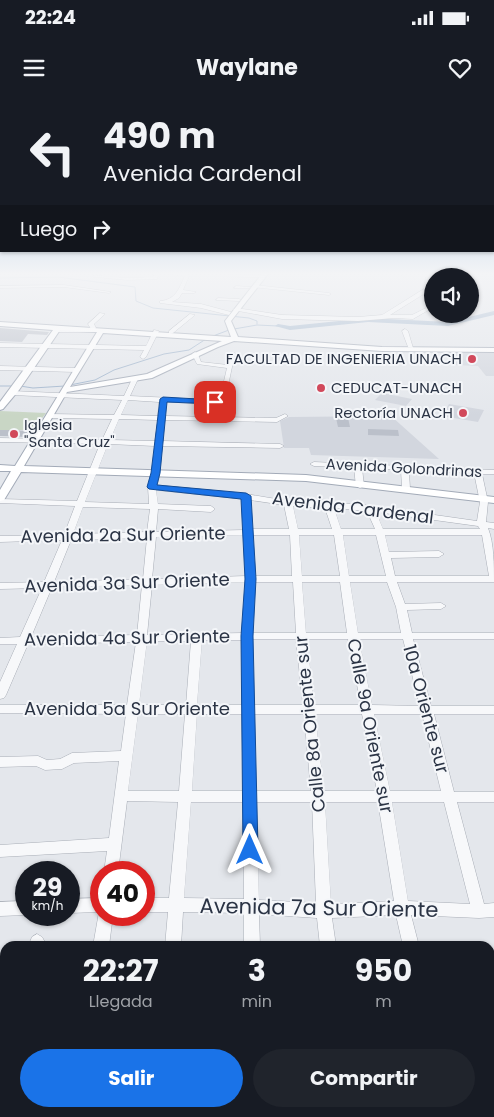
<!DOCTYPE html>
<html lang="es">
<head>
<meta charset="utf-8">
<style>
  body { margin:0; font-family:Poppins,sans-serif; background:#20242c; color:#f1f3f6; height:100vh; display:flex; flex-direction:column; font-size:19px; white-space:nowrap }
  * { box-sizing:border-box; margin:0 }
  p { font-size:16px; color:#9ea1a6 }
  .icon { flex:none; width:28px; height:28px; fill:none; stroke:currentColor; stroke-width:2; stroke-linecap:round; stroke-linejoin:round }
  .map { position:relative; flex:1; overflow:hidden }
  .sheet { position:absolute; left:0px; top:841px; width:495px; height:176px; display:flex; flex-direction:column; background:#171b24; border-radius:15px 15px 0 0; box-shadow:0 1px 4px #0004 }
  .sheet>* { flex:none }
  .hud { position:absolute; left:0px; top:0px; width:495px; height:152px; box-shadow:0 1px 4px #0004; background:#171b24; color:#f1f3f6; overflow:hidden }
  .buttons { position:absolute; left:424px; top:168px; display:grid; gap:10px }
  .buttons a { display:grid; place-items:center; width:55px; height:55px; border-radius:50%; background:#171b24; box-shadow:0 1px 4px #0004; font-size:25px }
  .speed { position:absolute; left:15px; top:761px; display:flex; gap:10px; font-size:25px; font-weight:700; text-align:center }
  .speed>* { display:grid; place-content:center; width:65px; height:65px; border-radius:50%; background:#171b24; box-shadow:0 1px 4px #0004; line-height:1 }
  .speed small { font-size:12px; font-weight:400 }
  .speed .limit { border:8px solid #d22; background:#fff; color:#111 }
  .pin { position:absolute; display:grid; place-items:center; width:42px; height:42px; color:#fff; margin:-21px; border-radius:10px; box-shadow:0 2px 8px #0006 }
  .me { position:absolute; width:55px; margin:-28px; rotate:0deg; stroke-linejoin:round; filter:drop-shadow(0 0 4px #0008) }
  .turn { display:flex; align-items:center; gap:18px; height:105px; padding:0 20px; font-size:22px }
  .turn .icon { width:65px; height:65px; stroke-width:2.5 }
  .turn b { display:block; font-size:35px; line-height:42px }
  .then { display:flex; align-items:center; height:48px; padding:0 20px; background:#0003; gap:10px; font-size:19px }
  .eta { display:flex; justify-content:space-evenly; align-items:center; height:85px; text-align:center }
  .eta b { font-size:30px; font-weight:700; line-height:35px }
  .primary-button { display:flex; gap:10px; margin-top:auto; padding:10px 20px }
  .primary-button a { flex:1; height:58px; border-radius:30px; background:#1a73e8; color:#fff; font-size:20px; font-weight:700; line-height:58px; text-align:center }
  .primary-button a+a { background:#20242c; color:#f1f3f6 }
  .status { display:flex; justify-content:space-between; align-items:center; height:35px; padding:0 25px; background:#171b24; direction:ltr }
  .status svg { height:14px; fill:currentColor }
  header { display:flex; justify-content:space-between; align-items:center; height:65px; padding:0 20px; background:#171b24; font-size:22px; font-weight:700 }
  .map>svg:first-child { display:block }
</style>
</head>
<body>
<div class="status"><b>22:24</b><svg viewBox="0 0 49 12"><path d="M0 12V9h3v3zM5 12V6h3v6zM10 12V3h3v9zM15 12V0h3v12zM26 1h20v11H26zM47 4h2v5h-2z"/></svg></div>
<header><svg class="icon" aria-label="menu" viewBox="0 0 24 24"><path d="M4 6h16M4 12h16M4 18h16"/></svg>Waylane<svg class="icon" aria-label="heart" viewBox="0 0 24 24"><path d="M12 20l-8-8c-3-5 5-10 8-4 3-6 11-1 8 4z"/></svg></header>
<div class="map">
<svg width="494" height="1017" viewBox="0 0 494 1017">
  <rect width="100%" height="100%" fill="#e4e7ec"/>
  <!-- built -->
  <g fill="#d2d6de">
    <polygon points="448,252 494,253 494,276 486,276 478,266 454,265"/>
    <polygon points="382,293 412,299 406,306 375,300"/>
    <polygon points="449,304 484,310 478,322 442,316"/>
    <polygon points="391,316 439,359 311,355 309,348 284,348 280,321 289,317"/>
  </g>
  <!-- green -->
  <polygon fill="#c9d6c5" points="0,311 46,313 33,330 0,330"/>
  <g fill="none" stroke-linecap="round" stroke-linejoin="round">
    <!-- stream -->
    <g stroke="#9fb4cc" stroke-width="1">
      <polyline points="0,178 58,177 135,187 136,201 153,208 249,218 257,221 257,224"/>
      <polyline points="234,229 257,225 278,226"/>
      <polyline points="213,236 229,230"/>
      <polyline points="70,285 95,280 114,270 164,254 189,250 206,239"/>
      <polyline points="0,286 13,286"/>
      <polyline points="20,286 33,288 65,286"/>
    </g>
    <!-- river -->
    <polygon fill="#9fb4cc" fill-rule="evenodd" points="494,211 494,215 448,226 368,222 290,230 275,226 278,224 290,226 368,218 448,222"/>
  </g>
  <!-- building -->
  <g fill="#bbc0ca">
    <polygon points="0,228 49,232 47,235 28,234 22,242 0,241"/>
    <polygon points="336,318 348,318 350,327 338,327"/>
    <polygon points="368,329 398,330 399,336 368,335"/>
    <polygon points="0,330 11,330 30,331 26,337 0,336"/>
  </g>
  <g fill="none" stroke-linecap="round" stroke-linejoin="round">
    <defs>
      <g id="minor">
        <polygon points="154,174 158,174 157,179 127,180 86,176 88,175 127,178 153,177"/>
        <path d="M169 174 263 175 265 176 263 177 189 176 183 190 196 192 194 193H182L179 198 172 202 201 204 231 212 229 215 201 208 160 203V201C176 200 179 188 185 176Z"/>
        <polygon points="403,174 407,174 404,177 402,176"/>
        <polygon points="427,174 431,174 429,183 427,184 425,183"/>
        <polygon points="64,185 111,192 109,193 64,187 0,188 0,186"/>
        <polygon points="254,185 329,193 331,194 329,195 252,187"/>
        <polygon points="236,186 251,187 249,188 234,188"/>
        <polygon points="424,189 432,191 432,193 427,192 390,215 412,215 432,205 432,208 413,219 394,218 358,221 282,219 233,210 236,208 282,215 358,217 382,215"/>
        <polygon points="218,198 239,199 241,200 239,201 216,200"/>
        <polygon points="100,213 105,214 94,224 96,228 95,229 103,230 103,232 56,232 53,230 56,228 91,229 88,224"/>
        <polygon points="190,214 195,215 173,233 169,233 169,231"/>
        <polygon points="405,229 408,231 413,248 408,247 402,231"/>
        <polygon points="154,230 159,231 146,257 143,259 140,257 144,250 0,247 0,243 146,246"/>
        <polygon points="195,252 198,254 201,262 228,265 230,254 235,253 226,295 221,294 227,268 197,264 192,254"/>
        <polygon points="0,266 76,268 79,270 76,272 0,270"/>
        <path d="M135 277 138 279 130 296 215 300 218 302 215 304 166 302 165 316 276 318 285 314 288 316 277 322 164 320 163 341 280 344 284 346 280 348 162 346 160 373 157 385 246 394 288 401 357 404 477 421 480 402 474 373 409 371 410 389 406 391 402 389 401 370 362 368 364 386 360 388 356 386 354 368 314 366 310 364 314 362 494 370V374H482L488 402 486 422 494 423V429L488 428C494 443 494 465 494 482H397L405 504 441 503 446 506 441 509 407 510 412 533H494V539H413L431 606H494V614H434L454 692H494V702H457L484 804 494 803V817L479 818 411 815 419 846H403L396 815 332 818 336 846H320L317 818 259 814 260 846H244V813L183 812 181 846H165L168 812H144V798H169L178 702 127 701 118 772H104L107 751 0 757V745L109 738 119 661 74 663 62 669 45 670 36 666 0 667V657L38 656 47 660 60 659 72 653 121 651 126 614 0 613V605H127L136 542 28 544 6 595 4 598 0 599V582L17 544H0V538L20 537 42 488 0 489V483L44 482 62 440 0 442V436L64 435 75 406 0 403V399L77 401 100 344 0 342V338L102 340 112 319 50 318 47 316 50 314 114 315 122 300 12 295 9 293 12 291 124 296 132 279ZM128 300 159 302 158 316 121 315ZM119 319 158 320 155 341 110 340ZM108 344 155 346 152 373 148 387 149 404 85 402ZM156 390 242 399 244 430 156 432 158 409 211 412 215 409 211 406 158 404ZM250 400 284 405 289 429H252ZM293 406 325 408 332 429H298ZM83 407 150 409 147 432 73 434ZM334 408 367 411 375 429H341ZM376 412 478 426 480 429H383ZM244 435 246 476 152 479 156 437ZM253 435H290L292 476H256ZM299 435H334L340 476H302ZM343 435H376L386 476H349ZM385 435H482L489 476H395L391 458 439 457 444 454 439 451 389 452ZM147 438 143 479 54 482 71 440ZM246 482 242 533 147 535 152 485ZM256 482H293L296 533H252ZM302 482H340L347 533H306ZM350 482H387L396 507 401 533H358ZM142 485 137 535 31 537 52 487ZM252 539H296L303 605H254ZM307 539H348L361 605H314ZM359 539H403L420 606 372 605ZM202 540H242V605H197ZM147 541H191L186 605H139ZM138 614H185L179 691H128ZM197 614H242L243 691H192ZM254 614H304L311 691H256ZM315 614H362L377 691H324ZM374 614H422L441 691H390ZM191 702H243L244 799 184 798ZM256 702H312L316 803 259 800ZM325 702H378L394 801 331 804ZM392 702H444L470 804 408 801Z"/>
        <polygon points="101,798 101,815 113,815 109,846 93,846 99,812 69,813 69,799"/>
        <polygon points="26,801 26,815 0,816 0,802"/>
        <polygon points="37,834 42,837 45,842 44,846 28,846 32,837"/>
        <rect x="0" y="929" width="5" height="18"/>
        <polygon points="5,971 5,1009 0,1011 0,973"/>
        <polygon points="150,1012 168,1012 167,1017 149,1017"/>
        <rect x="244" y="1012" width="18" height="5"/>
        <rect x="338" y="1012" width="18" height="5"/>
      </g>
      <path id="major" d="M262 174H268L231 221 238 237 382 247 494 248V252L382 251 234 241 218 247 152 278 67 292 24 366 306 375 494 397V403L306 381 21 372 4 400 0 401V390L11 371H0V365L15 366 97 232 60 230 19 290 3 309 0 310V302L53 230 0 226V222L231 237 225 221ZM103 233 222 241 147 274 70 287Z"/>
    </defs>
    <!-- minor casing -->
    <use href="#minor" stroke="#a9aeb7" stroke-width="1"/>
    <!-- major casing -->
    <use href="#major" stroke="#a3abb8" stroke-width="2"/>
    <!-- minor -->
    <use href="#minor" fill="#f7f8fa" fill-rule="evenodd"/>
    <!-- major -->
    <use href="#major" fill="#fff" fill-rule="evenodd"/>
  </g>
  <!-- sky -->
  <linearGradient id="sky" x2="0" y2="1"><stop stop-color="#8bb4dd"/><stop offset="0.55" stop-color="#f3f4f6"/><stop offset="1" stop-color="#f3f4f6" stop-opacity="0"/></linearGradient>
  <rect width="494" height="316" fill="url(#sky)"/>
  <!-- route -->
  <polygon fill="#1a73e8" stroke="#114b97" points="163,297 215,300 219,302 215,304 167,302 160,373 157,385 246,393 251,396 256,479 253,536 258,750 256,755 250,757 245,755 243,750 241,536 245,479 241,399 149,389 147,387 151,373 160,299"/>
  <!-- markers -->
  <g fill="#d1495b" stroke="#f4f6f9" stroke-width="2">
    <circle cx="472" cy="259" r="5"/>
    <circle cx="321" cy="288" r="5"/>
    <circle cx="463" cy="313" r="5"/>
    <circle cx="14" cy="334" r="5"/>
  </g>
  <g text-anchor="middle" stroke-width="4" stroke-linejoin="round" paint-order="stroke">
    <!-- far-poi labels -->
    <g font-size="15" fill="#2b3445" stroke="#f4f6f9" text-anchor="end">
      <text x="462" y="264">FACULTAD DE INGENIERIA UNACH</text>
      <text x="331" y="293" text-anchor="start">CEDUCAT-UNACH</text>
      <text x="453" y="318">Rectoría UNACH</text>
      <text x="24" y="330" text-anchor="start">Iglesia<tspan x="24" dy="17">"Santa Cruz"</tspan></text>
    </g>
    <!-- far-street labels -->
    <g font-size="15" fill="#2b3445" stroke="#f4f6f9">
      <text transform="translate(404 368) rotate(3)" y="5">Avenida Golondrinas</text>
    </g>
    <!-- street labels -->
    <g font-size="18" fill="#2b3445" stroke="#f4f6f9">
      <text transform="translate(353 408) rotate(7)" y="6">Avenida Cardenal</text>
      <text transform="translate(123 435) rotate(-1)" y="6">Avenida 2a Sur Oriente</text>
      <text transform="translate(127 483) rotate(-2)" y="6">Avenida 3a Sur Oriente</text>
      <text transform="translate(127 538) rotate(-1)" y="6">Avenida 4a Sur Oriente</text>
      <text x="127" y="615">Avenida 5a Sur Oriente</text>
      <text transform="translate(426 609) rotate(75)" y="6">10a Oriente sur</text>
      <text transform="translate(310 624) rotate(-96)" y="6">Calle 8a Oriente sur</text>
      <text transform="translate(370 626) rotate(79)" y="6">Calle 9a Oriente sur</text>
    </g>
    <!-- near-street labels -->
    <g font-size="21" fill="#2b3445" stroke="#f4f6f9">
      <text transform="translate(319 808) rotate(1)" y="7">Avenida 7a Sur Oriente</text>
    </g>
  </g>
</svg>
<div class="buttons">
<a><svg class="icon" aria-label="sound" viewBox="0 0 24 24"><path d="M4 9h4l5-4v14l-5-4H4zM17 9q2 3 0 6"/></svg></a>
</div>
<div class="speed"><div>29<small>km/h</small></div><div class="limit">40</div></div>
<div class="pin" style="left:215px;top:302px;background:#d93025"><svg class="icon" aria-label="arrive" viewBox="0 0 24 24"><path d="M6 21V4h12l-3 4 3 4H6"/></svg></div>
<svg class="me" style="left:250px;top:750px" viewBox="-20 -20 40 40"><path d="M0-17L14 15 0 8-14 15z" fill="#1a73e8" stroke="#fff" stroke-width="4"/></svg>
<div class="hud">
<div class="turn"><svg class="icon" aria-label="left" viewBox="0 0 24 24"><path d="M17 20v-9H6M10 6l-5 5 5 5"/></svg><div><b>490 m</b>Avenida Cardenal</div></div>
<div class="then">Luego<svg class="icon" aria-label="right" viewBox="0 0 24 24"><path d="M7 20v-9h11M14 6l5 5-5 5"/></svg></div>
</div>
<section class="sheet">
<div class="eta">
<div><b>22:27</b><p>Llegada</p></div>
<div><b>3</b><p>min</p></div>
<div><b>950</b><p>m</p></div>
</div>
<div class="primary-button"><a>Salir</a><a>Compartir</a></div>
</section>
</div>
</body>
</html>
